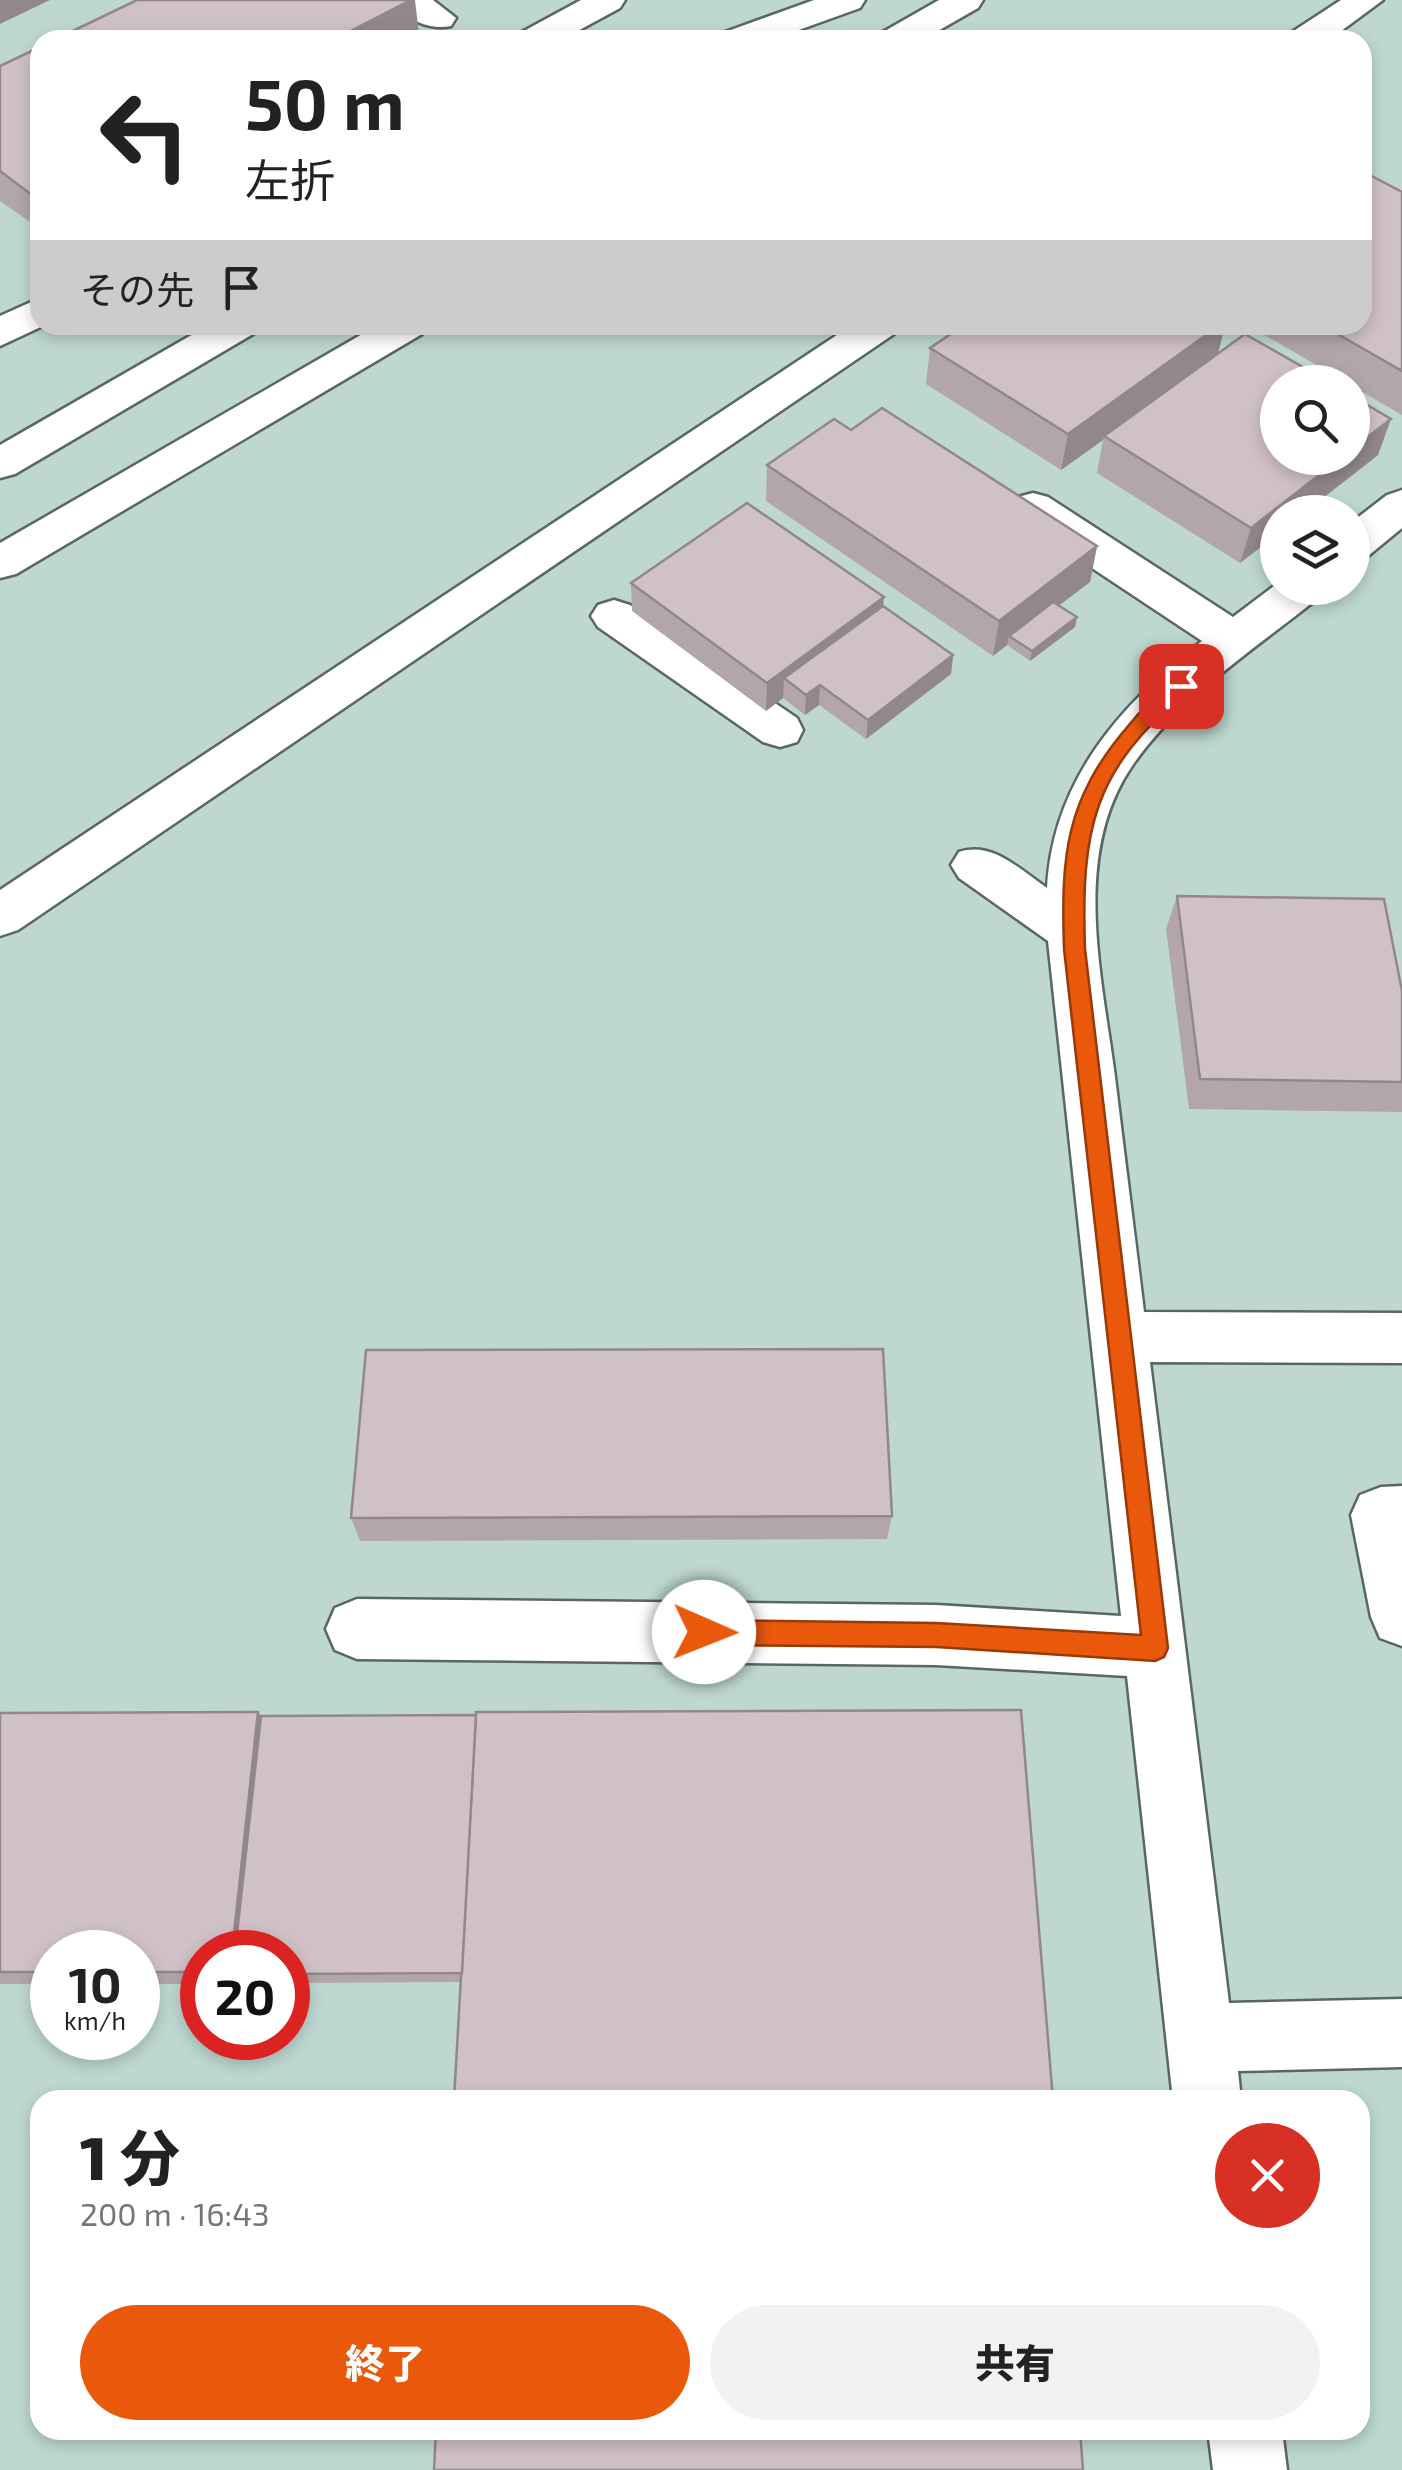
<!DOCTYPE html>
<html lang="ja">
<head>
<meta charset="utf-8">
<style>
  body { margin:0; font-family:"Exo 2","Noto Sans JP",sans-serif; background:#f2f2f2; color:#222; height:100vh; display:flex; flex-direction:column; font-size:38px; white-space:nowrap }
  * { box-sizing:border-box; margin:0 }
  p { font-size:32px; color:#767676 }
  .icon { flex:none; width:55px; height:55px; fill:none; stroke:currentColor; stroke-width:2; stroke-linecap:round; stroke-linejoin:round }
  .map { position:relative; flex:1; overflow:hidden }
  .drawer { position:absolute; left:30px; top:2090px; width:1340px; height:350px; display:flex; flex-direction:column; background:#fff; border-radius:30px; box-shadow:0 5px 15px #0003 }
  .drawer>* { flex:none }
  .top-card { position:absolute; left:30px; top:30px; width:1342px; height:305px; border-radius:30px; box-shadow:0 5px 15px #0003; background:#fff; color:#222; overflow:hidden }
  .fabs { position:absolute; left:1260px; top:365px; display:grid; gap:20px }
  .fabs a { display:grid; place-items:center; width:110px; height:110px; border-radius:50%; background:#fff; box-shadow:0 5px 15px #0003; font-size:50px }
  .speed { position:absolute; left:30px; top:1930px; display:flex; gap:20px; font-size:50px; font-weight:700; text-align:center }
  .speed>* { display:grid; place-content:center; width:130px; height:130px; border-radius:50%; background:#fff; box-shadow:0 5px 15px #0003; line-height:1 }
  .speed small { font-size:25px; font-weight:400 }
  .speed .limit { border:15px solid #d22; background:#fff; color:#111 }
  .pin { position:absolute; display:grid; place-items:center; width:85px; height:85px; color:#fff; margin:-42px; border-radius:20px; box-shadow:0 5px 15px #0006 }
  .me { position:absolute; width:110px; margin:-55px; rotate:91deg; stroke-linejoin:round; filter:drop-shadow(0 0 8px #0008) }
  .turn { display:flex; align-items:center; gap:35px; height:210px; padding:0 50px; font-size:45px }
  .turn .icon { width:130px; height:130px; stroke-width:2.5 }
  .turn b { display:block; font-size:70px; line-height:85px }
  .then { display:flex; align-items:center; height:95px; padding:0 50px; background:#0003; gap:20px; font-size:38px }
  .round { display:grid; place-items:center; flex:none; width:105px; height:105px; border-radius:52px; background:#f2f2f2 }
  .head { display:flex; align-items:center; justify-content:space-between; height:170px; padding:0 50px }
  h1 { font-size:60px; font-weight:800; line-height:75px }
  .primary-button { display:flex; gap:20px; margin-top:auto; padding:20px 50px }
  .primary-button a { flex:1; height:115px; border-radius:60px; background:#ea580c; color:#fff; font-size:40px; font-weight:800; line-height:115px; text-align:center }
  .primary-button a+a { background:#f2f2f2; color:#222 }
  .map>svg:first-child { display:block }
</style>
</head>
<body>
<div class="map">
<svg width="1402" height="2470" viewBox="0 0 1402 2470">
  <rect width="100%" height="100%" fill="#d2e3de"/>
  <!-- built -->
  <path fill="#bed8d1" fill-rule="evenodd" d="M0 0H1402V2470H0ZM40 40H1362V325H40ZM1278 382H1352V458H1278ZM1278 512H1352V588H1278ZM52 1952H138V2038H52ZM202 1952H288V2038H202ZM40 2100H1360V2430H40Z"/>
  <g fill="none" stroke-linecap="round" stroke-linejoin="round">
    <defs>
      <g id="minor">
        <path d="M390 0H433L456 18 451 26C429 31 403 18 390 0Z"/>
        <polygon points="581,0 625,0 620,8 561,40 517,40 522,32"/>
        <polygon points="814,0 865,0 860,8 771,40 720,40 725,32"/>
        <polygon points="939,0 983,0 978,8 922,40 878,40 883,32"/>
        <polygon points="1341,0 1383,0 1329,40 1287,40 1292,32"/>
        <polygon points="40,298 40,325 45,325 0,346 0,316"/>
        <polygon points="209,325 259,325 253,334 15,474 0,478 0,445"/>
        <polygon points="378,325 428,325 422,334 16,574 0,578 0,543"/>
        <polygon points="852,325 900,325 894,334 18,930 0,936 0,890"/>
        <polygon points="1402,490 1402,528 1368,556 1352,560 1352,522 1387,495"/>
        <path d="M1033 493 1048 497 1233 617 1278 583V588H1323L1317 599C1253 650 1179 698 1132 766 1069 858 1104 984 1116 1085 1125 1161 1135 1236 1144 1312L1402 1313V1363L1150 1362 1229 2003 1402 1999V2067L1238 2071 1241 2100H1173L1127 1676 936 1665 357 1659 335 1650 326 1629 335 1608 357 1599 936 1605 1121 1616 1048 941 959 878 951 865 959 852C993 841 1020 870 1047 888 1053 780 1120 705 1202 641L1018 519 1011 508 1018 497Z"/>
        <polygon points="614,600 630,605 797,718 803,730 797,742 780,747 763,742 598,627 591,616 598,605"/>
        <polygon points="1402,1486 1402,1646 1380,1638 1371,1617 1351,1515 1360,1495 1381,1487"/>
        <polygon points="1208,2430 1282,2430 1287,2470 1213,2470"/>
      </g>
    </defs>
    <!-- minor casing -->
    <use href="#minor" stroke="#596763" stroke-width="5"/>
    <!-- minor -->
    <use href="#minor" fill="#fff" fill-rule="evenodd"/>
  </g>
  <!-- wall -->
  <g fill="#b3a6ab">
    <polygon points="40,47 40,229 0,201 0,66"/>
    <polygon points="1402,192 1402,415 1352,386 1352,382 1346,382 1247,325 1362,325"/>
    <polygon points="964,325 1225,325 1218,354 1378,455 1305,512 1278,512 1278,534 1240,563 1097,473 1103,440 1061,470 926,384 930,348"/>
    <polygon points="851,430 1097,546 1090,582 1059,605 1077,617 1075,627 1030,661 1007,645 993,656 766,501 767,465"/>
    <polygon points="631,583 883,606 953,655 951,674 866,739 819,705 805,715 783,698 766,711 632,611"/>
    <polygon points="1177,896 1402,991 1402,1112 1189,1109 1166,929"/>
    <polygon points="892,1516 887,1539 360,1541 351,1518"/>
    <polygon points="258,1712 261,1716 476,1715 461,1982 288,1983 288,1952 202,1952 202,1984 138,1984 138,1952 52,1952 52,1984 0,1984 0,1713"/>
  </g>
  <!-- shaded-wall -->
  <g fill="#92878b">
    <polygon points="0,0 50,0 0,24"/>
    <polygon points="411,0 415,0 419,35 410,40 333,40"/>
    <polygon points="40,191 40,220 32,195"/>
    <polygon points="1220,325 1225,325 1217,358 1104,436 1103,440 1061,470 1068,434"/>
    <polygon points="1391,419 1378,455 1305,512 1278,512 1278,534 1240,563 1251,528 1341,458 1352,458 1352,449"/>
    <polygon points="1097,546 1090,582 1015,639 1009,636 1007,645 993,656 999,621"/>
    <polygon points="884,597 881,626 784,678 783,698 766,711 767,683"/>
    <polygon points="1077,617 1075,627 1030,661 1032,651"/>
    <polygon points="953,655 951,674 866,739 868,720"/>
    <polygon points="820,685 819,705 805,715 806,695"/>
    <polygon points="258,1712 271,1730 247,1952 232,1952"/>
  </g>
  <!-- building -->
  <g fill="#d0c1c7" stroke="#92878b" stroke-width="2.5">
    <polygon points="137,0 411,0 333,40 54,40"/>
    <polygon points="40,47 40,191 32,195 0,171 0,66"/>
    <polygon points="1362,171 1402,192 1402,371 1322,325 1362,325"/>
    <polygon points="964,325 1220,325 1068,434 930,348"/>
    <polygon points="1245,334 1329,382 1278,382 1278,458 1341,458 1251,528 1104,436"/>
    <polygon points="1352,396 1391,419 1352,449"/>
    <polygon points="882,408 1097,546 999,621 767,465 834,419 851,430"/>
    <polygon points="747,503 884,597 767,683 631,583"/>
    <polygon points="1053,602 1077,617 1032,651 1009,636"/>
    <polygon points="883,606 953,655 868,720 820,685 806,695 784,678"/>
    <polygon points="1177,896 1384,899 1402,991 1402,1082 1200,1079"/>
    <polygon points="883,1349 892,1516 351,1518 366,1350"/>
    <polygon points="1021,1710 1053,2100 454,2100 476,1712"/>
    <polygon points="258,1712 232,1952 202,1952 202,1972 138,1972 138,1952 52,1952 52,1972 0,1972 0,1713"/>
    <polygon points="476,1715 462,1973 288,1974 288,1952 235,1952 261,1716"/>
    <polygon points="436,2430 1080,2430 1083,2470 434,2470"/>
  </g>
  <!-- route -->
  <path fill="#ea580c" stroke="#983908" stroke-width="2.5" d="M1181 680 1188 682V691C1092 770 1081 830 1085 949L1168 1648 1164 1657 1155 1661 936 1647 704 1645 695 1641 691 1632 695 1624 704 1620 936 1623 1141 1635 1064 949C1061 855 1065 799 1129 725 1143 708 1160 687 1181 680Z"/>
</svg>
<div class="fabs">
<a><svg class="icon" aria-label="search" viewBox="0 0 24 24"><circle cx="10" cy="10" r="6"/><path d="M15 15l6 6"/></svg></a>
<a><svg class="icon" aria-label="layers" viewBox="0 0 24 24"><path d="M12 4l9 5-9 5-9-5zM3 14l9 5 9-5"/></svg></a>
</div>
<div class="speed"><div>10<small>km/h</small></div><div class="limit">20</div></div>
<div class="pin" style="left:1181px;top:686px;background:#d93025"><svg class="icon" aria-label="arrive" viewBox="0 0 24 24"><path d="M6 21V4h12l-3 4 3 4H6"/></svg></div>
<svg class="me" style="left:704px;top:1632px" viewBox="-20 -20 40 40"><circle r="19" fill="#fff"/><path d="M0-13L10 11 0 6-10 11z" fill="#ea580c"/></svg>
<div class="top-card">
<div class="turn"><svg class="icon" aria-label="left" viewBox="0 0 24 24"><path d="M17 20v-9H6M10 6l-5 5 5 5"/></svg><div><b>50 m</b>左折</div></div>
<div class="then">その先<svg class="icon" aria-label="arrive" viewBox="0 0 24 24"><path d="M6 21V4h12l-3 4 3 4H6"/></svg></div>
</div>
<section class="drawer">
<div class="head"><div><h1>1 分</h1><p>200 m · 16:43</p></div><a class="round" style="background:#d93025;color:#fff"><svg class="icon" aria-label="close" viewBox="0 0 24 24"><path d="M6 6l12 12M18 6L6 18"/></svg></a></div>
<div class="primary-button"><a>終了</a><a>共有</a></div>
</section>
</div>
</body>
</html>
